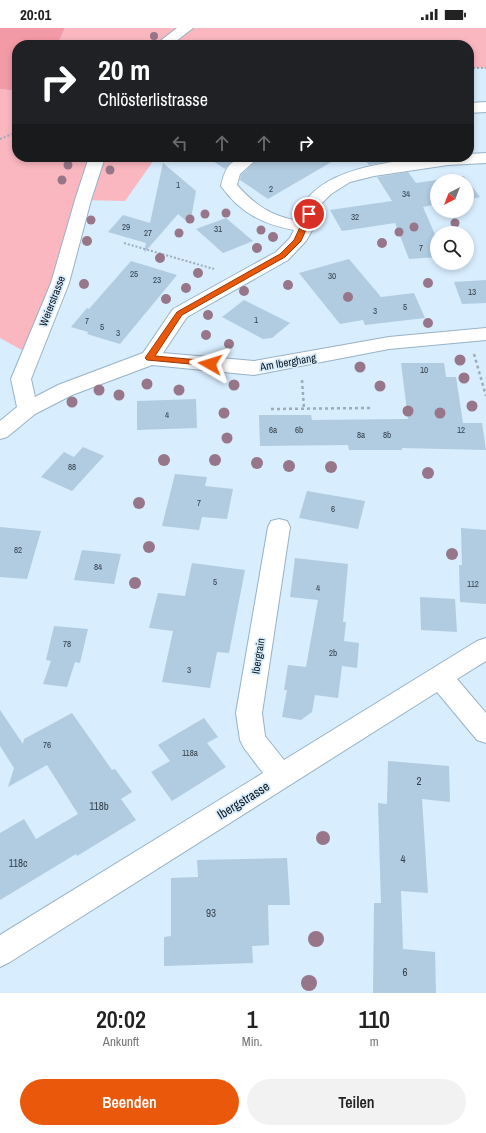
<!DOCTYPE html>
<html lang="de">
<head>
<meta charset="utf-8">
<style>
  body { margin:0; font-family:"Archivo Narrow",sans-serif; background:#f2f2f2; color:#222; height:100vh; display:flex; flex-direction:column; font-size:15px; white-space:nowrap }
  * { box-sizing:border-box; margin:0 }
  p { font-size:13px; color:#767676 }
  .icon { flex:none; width:22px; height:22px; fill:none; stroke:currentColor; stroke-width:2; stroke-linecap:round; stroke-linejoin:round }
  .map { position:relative; height:965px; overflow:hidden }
  .drawer { display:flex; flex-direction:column; background:#fff; flex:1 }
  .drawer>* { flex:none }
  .banner { position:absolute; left:12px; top:12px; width:462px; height:122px; border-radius:16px; box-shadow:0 2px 6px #0003; background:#202124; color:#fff; overflow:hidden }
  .needle { width:26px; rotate:222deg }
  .tools { position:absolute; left:430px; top:146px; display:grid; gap:8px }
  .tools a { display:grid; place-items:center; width:44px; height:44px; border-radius:50%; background:#fff; box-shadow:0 2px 6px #0003; font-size:20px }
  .pin { position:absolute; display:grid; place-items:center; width:34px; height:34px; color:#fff; margin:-17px; border:2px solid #fff; border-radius:50%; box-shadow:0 1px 4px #0007 }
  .me { position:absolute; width:44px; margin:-22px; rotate:276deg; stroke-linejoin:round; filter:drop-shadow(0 0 3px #0008) }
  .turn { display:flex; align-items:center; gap:14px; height:84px; padding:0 20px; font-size:18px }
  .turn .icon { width:52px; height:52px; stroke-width:2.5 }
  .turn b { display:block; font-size:28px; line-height:34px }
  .lanes { display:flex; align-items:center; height:38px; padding:0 20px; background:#0003; justify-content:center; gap:20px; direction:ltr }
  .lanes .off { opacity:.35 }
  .eta { display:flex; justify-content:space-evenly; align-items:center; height:68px; text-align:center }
  .eta b { font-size:24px; font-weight:600; line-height:28px }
  .button { display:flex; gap:8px; margin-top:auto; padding:8px 20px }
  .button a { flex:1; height:46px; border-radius:24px; background:#ea580c; color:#fff; font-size:16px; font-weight:600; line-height:46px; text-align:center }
  .button a+a { background:#f2f2f2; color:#222 }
  .status { display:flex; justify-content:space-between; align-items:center; height:28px; padding:0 20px; background:#fff; direction:ltr }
  .status svg { height:11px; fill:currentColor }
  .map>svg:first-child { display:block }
</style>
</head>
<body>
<div class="status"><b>20:01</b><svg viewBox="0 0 49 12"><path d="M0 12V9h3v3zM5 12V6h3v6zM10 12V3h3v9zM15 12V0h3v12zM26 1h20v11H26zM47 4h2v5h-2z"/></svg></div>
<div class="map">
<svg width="486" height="965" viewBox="0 0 486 965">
  <rect width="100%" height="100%" fill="#d8edfe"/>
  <!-- green -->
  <g fill="#fab7c0">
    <polygon points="65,0 486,0 486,40 469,40 469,17 57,17"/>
    <polygon points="0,61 17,63 17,129 156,129 125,173 83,172 31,327 0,310"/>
  </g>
  <!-- forest -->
  <polygon fill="#f39aa7" points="0,0 65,0 57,17 17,17 17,63 0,61"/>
  <!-- building -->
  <g fill="#b1cbe0">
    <polygon points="207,129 242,129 232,133 225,141"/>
    <polygon points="260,129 340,129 268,171 240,152 241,147"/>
    <polygon points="363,129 398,129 400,132 369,137"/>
    <polygon points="163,135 196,163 190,196 178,186 144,225 146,215 108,204 123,187 150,195"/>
    <polygon points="408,144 416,155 464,148 480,169 467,172 467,153 437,153 437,176 423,179 437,211 437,229 409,231 395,195 342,203 330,182 392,173 377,149"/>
    <polygon points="226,190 253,213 223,225 196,201"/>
    <polygon points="349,231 381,269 414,265 425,290 365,297 363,292 340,296 299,245"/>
    <polygon points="131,233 177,247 120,316 87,306 88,304 71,299 87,280 89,281"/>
    <polygon points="486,252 486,275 462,276 454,254"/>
    <polygon points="244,272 290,295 272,310 263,311 222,289"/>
    <polygon points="401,335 444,335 446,349 456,349 463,395 482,395 486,422 402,420 402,422 349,422 348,417 260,418 259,387 311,387 312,392 408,391"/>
    <polygon points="196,371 197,400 137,402 137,373"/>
    <polygon points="83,419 104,428 72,463 41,449 64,424 74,429"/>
    <polygon points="175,446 207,449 205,458 233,461 227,491 202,489 199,502 162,498"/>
    <polygon points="307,463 365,473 358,501 299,490"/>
    <polygon points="0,499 41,503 27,551 0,549"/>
    <polygon points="461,500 486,502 486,576 460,574 459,537 462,537"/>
    <polygon points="82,522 121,526 114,556 74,552"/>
    <polygon points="295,530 348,536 343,594 346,594 344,613 359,615 357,640 342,638 338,670 315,667 312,684 301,692 282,689 287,662 284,662 288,637 306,639 318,572 290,569"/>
    <polygon points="192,535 245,542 229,625 217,624 210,660 162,654 173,603 149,600 158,565 185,568"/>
    <polygon points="420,569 455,571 457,604 421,602"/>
    <polygon points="54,598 88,601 80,635 75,634 67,659 43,656 51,633 46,632"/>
    <polygon points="0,682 23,716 24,711 72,685 112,742 115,741 132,764 121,771 136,792 77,828 76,826 0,872 0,805 24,791 36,811 78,786 47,737 8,759 14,740 0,718"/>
    <polygon points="204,690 218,709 207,715 226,739 172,773 151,744 170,733 158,717"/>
    <polygon points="388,733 449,738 450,774 422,771 428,865 401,863 403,921 435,924 436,965 373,965 374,875 381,875 378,775 387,776"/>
    <polygon points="287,830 290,877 268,877 269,917 252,918 253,935 164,938 164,909 171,908 171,850 198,849 197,832"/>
  </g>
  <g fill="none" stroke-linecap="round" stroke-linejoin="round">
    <defs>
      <g id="minor">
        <polygon points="177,0 193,0 171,17 155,17"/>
        <polygon points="486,74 486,84 469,85 469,75"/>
        <path d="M486 125V135L448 137 374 148 350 154 331 166 322 175 314 199 306 213 288 232 187 289 163 325 254 333 389 309 486 300V312L389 321 254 347 152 337 72 367 35 386 7 409 0 411V393L17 379 11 351 51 255 75 172 89 129H105L91 172 69 255 31 351 35 369 58 357 143 325 173 281 276 224 290 210 294 202C263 196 240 185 221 158 226 133 235 129 259 129L240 146 237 157C256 178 271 188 299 193 301 186 303 176 308 170 337 133 425 129 469 129V126Z"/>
        <polygon points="279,491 287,493 290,499 262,685 265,708 284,732 477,613 486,610 486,633 457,651 486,685 486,715 477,712 437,664 10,934 0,939 0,907 263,745 244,720 240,712 236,685 268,499 271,493"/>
      </g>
    </defs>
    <!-- minor casing -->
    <use href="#minor" stroke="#98b2c6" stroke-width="2"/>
    <!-- path-far1 -->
    <g stroke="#9bacba" stroke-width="2" stroke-dasharray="2 2" stroke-linecap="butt">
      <polyline points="469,40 486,40"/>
      <polyline points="0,111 17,104"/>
      <polyline points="124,215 214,241"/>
    </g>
    <!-- path -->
    <g stroke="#9bacba" stroke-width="2.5" stroke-dasharray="3 3" stroke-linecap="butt">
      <polyline points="474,326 486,368"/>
      <polyline points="302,352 304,381"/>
      <polyline points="271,381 370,380"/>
    </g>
    <!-- minor -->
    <use href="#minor" fill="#fff" fill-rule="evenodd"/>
  </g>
  <!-- trees -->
  <g fill="#977689">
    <circle cx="154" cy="8" r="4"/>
    <circle cx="68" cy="137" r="4.5"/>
    <circle cx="110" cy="142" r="4.5"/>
    <circle cx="62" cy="152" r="4.5"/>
    <circle cx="226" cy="185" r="4.5"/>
    <circle cx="205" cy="186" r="4.5"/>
    <circle cx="190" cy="191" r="4.5"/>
    <circle cx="91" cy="192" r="4.5"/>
    <circle cx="455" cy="195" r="4.5"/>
    <circle cx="414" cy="199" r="4.5"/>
    <circle cx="261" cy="202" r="4.5"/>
    <circle cx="399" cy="204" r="4.5"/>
    <circle cx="179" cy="205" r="4.5"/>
    <circle cx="273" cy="209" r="5"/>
    <circle cx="87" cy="213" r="5"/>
    <circle cx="382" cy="215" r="5"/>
    <circle cx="257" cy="220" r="5"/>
    <circle cx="160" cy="230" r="5"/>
    <circle cx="198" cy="245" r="5"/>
    <circle cx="428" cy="255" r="5"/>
    <circle cx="84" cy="256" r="5"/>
    <circle cx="288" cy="257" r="5"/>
    <circle cx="186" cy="260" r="5"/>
    <circle cx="244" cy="263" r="5"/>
    <circle cx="348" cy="269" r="5"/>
    <circle cx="166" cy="271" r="5"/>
    <circle cx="208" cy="287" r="5"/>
    <circle cx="428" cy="295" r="5"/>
    <circle cx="206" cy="307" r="5"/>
    <circle cx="229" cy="316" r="5"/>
    <circle cx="460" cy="332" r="5.5"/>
    <circle cx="360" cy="339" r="5.5"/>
    <circle cx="464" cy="350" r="5.5"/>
    <circle cx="147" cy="356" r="5.5"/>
    <circle cx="234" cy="357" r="5.5"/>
    <circle cx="380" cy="358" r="5.5"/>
    <circle cx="99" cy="362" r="5.5"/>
    <circle cx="179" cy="362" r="5.5"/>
    <circle cx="119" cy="367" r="5.5"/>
    <circle cx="72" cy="374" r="5.5"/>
    <circle cx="472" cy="378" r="5.5"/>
    <circle cx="408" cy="383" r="5.5"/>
    <circle cx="224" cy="385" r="5.5"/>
    <circle cx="440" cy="385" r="5.5"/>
    <circle cx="227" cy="410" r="5.5"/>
    <circle cx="164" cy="432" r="6"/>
    <circle cx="215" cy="432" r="6"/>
    <circle cx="257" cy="435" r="6"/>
    <circle cx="289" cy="438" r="6"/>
    <circle cx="331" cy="439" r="6"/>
    <circle cx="428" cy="445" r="6"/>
    <circle cx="139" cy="475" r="6"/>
    <circle cx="149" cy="519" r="6"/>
    <circle cx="452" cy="526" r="6"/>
    <circle cx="135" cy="555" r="6"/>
    <circle cx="323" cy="810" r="7"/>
    <circle cx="316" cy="911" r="8"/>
    <circle cx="309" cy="955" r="8"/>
  </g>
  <!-- route -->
  <polygon fill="#ea580c" stroke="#983908" points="309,184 313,186 301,213 285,229 182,287 155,328 210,333 214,336 212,338 147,332 145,330 177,284 280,226 294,212 306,186"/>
  <g text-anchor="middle" stroke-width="3.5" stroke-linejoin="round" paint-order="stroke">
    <!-- number labels -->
    <g font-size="9" fill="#35434e">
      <text x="178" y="160">1</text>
      <text x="271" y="164">2</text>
      <text x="406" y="169">34</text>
      <text x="355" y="192">32</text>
      <text x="126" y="202">29</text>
      <text x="218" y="204">31</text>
      <text x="148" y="208">27</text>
      <text x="421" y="223">7</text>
      <text x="134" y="249">25</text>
      <text x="332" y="251">30</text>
      <text x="157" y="255">23</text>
      <text x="472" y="267">13</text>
      <text x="405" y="282">5</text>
      <text x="375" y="286">3</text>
      <text x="256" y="295">1</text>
      <text x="87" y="296">7</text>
      <text x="102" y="302">5</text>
      <text x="118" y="308">3</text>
      <text x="424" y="345">10</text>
      <text x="167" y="390">4</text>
      <text x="273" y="405">6a</text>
      <text x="299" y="405">6b</text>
      <text x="461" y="405">12</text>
      <text x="361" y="410">8a</text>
      <text x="387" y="410">8b</text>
      <text x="72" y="442">88</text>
      <text x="199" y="478">7</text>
      <text x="333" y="484">6</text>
      <text x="18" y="525">82</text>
      <text x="98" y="542">84</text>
      <text x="215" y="557">5</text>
      <text x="473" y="559">112</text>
      <text x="318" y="563">4</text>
      <text x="67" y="619">78</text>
      <text x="333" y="628">2b</text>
      <text x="189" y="645">3</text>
      <text x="47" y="720">76</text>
      <text x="190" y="728">118a</text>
    </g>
    <!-- street labels -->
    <g font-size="11" fill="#0c161d" stroke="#d8edfe">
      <text transform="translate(52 273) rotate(-69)" y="4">Weierstrasse</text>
      <text transform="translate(288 334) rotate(-10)" y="4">Am Iberghang</text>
      <text transform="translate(258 628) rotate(-81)" y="4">Ibergrain</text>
    </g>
    <!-- near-number labels -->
    <g font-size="11" fill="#35434e">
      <text x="419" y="757">2</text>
      <text x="99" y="782">118b</text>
      <text x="403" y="835">4</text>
      <text x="18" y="839">118c</text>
      <text x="211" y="889">93</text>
      <text x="405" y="948">6</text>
    </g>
    <!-- near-street labels -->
    <g font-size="13" fill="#0c161d" stroke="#d8edfe">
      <text transform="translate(243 772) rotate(-32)" y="5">Ibergstrasse</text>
    </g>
  </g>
</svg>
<div class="tools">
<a><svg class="needle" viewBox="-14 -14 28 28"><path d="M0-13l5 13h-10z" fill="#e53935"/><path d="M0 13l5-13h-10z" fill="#767676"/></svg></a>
<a><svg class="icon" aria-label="search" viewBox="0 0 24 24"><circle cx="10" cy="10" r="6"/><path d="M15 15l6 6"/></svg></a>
</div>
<div class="pin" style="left:309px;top:186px;background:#d93025"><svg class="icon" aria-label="arrive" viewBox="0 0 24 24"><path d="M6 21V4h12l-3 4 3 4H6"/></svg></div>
<svg class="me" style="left:210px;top:336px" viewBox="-20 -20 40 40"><path d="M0-17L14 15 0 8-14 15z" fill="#ea580c" stroke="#fff" stroke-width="4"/></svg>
<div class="banner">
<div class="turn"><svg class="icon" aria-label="right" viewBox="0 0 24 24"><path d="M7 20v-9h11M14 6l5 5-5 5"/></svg><div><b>20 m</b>Chlösterlistrasse</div></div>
<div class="lanes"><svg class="icon off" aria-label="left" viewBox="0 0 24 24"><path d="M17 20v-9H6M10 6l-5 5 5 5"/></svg><svg class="icon off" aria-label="ahead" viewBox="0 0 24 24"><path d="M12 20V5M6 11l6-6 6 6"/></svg><svg class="icon off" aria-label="ahead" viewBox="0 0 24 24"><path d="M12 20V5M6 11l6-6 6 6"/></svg><svg class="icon" aria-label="right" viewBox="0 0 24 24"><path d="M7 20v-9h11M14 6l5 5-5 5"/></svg></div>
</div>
</div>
<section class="drawer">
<div class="eta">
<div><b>20:02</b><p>Ankunft</p></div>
<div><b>1</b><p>Min.</p></div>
<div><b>110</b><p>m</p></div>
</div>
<div class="button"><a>Beenden</a><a>Teilen</a></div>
</section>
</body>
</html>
